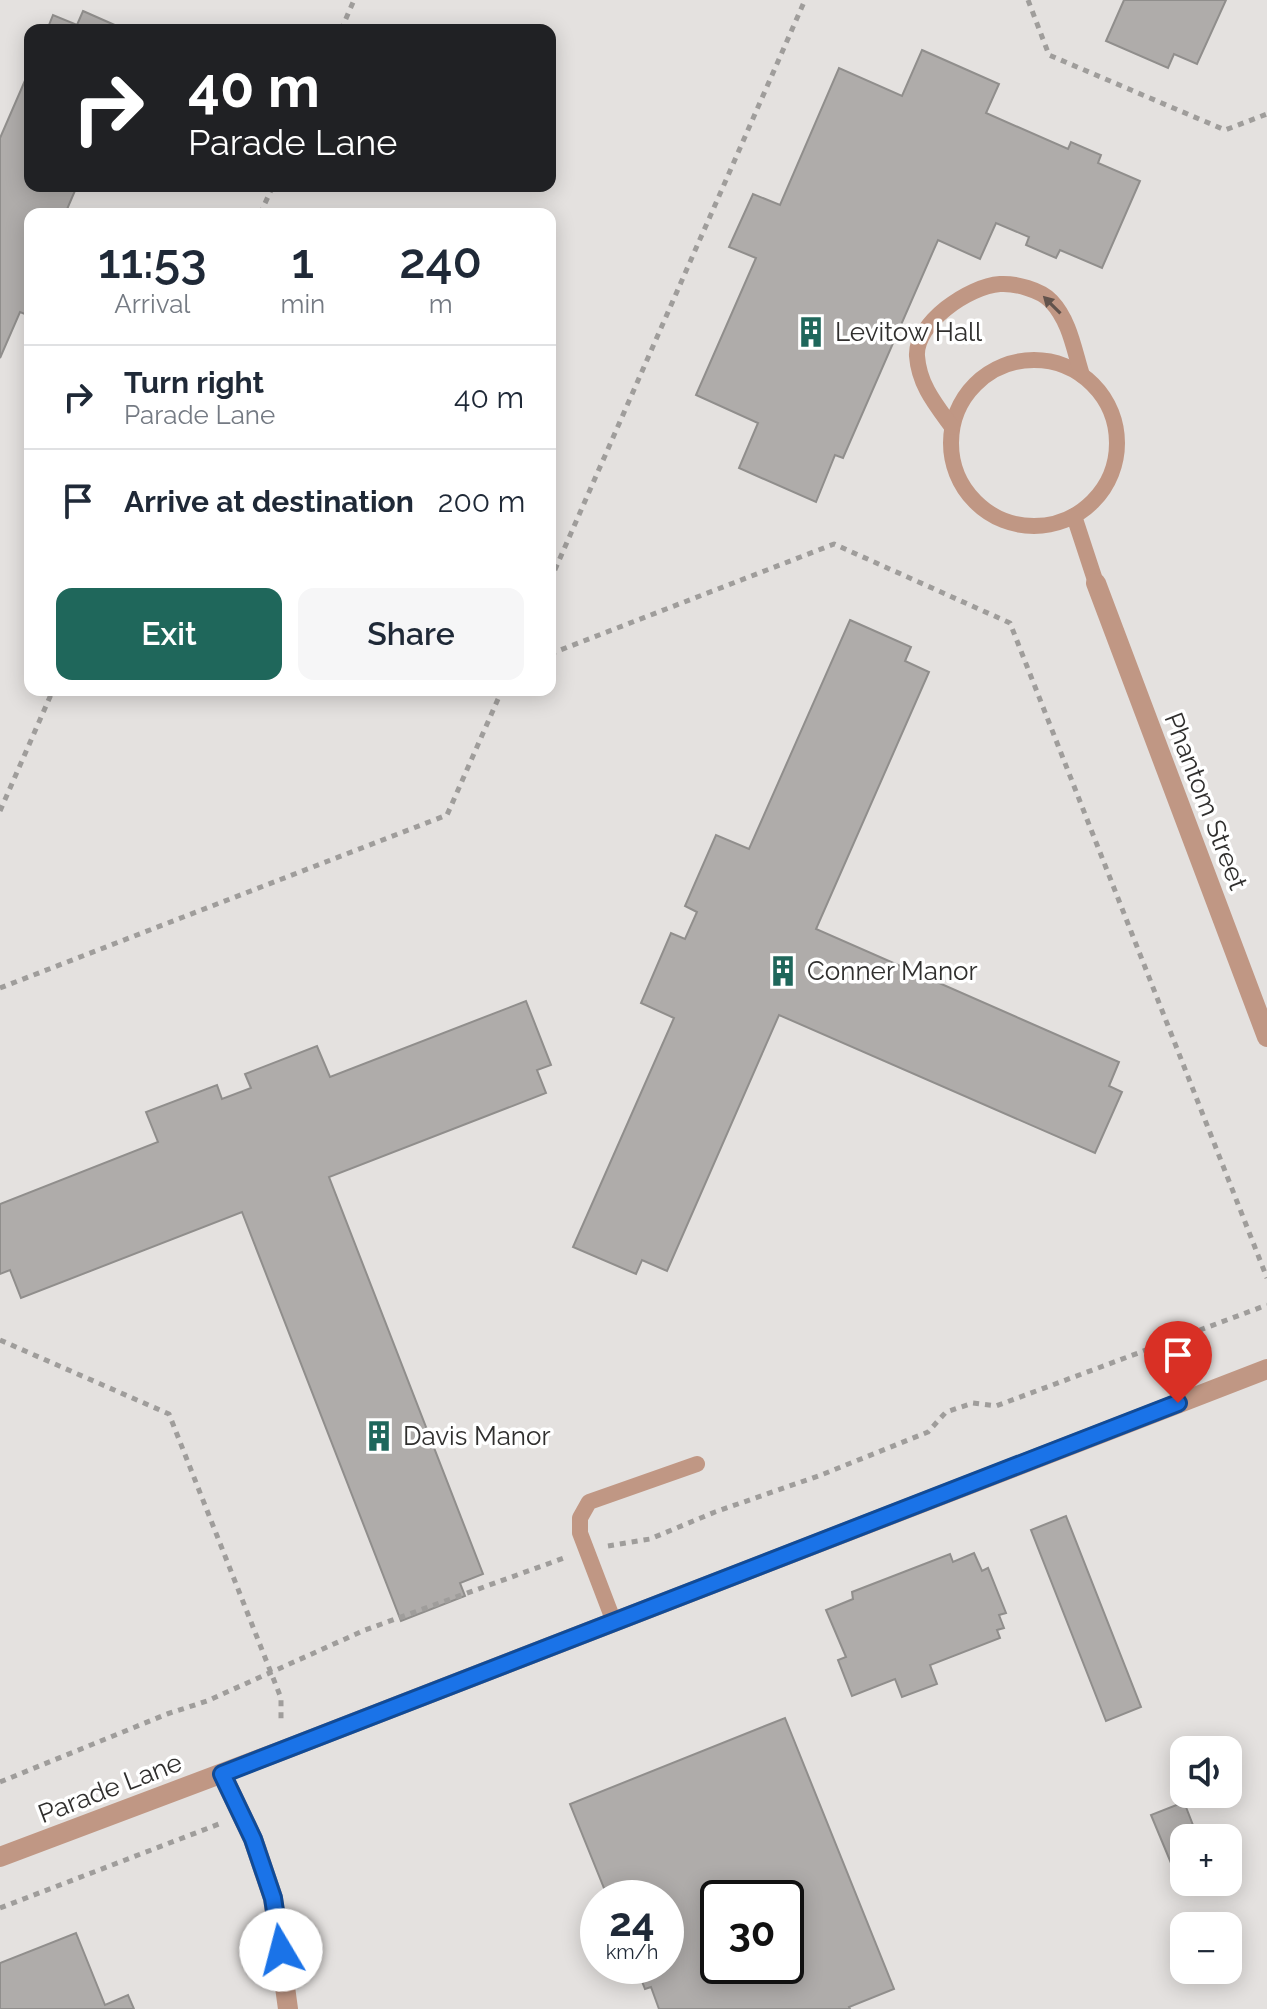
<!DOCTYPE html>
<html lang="en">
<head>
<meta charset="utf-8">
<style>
  body { margin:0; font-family:Raleway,sans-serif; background:#f6f6f7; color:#1f2937; height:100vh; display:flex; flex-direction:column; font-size:30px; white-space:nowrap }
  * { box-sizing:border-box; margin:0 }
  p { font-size:26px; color:#747a83 }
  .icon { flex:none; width:44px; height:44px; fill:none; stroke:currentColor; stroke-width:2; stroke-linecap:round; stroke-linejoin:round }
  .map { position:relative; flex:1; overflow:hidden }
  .panel { position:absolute; left:24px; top:208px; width:532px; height:488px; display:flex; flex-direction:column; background:#fff; border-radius:16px; box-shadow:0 4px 20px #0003 }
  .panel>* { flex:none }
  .top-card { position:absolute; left:24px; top:24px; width:532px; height:168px; border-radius:16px; box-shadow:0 4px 20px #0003; background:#202124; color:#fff; overflow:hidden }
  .tools { position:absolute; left:1170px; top:1736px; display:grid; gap:16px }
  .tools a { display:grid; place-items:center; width:72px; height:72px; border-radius:16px; background:#fff; box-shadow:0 4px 20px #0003; font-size:40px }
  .speed { position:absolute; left:580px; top:1880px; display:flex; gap:16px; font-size:40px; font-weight:700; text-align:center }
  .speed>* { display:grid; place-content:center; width:104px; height:104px; border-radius:50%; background:#fff; box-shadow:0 4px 20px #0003; line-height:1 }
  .speed small { font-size:20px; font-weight:400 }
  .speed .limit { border:4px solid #111; border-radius:12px; background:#fff; color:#111 }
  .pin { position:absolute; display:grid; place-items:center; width:68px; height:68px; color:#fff; margin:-82px -34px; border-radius:50% 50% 50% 0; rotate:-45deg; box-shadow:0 0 8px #0007 }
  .pin .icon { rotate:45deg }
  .me { position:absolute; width:88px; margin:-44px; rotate:352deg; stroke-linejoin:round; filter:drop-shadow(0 0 6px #0008) }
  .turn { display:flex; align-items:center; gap:28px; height:168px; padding:0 32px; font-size:36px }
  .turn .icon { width:104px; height:104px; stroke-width:2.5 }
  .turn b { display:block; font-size:56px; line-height:68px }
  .eta { display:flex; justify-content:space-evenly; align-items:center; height:136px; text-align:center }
  .eta b { font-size:48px; font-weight:600; line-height:56px }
  .primary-button { display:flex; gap:16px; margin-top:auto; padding:16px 32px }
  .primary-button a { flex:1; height:92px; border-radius:16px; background:#1f675b; color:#fff; font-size:32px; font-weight:600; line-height:92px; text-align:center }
  .primary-button a+a { background:#f6f6f7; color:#1f2937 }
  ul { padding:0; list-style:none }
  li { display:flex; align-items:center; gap:24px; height:104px; padding:0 32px; border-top:2px solid #e0e1e3 }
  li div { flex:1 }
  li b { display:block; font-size:30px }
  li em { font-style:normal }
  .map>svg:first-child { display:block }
</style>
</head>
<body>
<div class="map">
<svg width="1267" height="2009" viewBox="0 0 1267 2009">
  <rect width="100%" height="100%" fill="#e4e1df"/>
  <!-- building -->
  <g fill="#afacaa" stroke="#908e8c" stroke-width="2" fill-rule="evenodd">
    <polygon points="1124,0 1226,0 1197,64 1174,54 1168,68 1106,41"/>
    <polygon points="83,11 126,30 47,30 53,15 77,25"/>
    <polygon points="922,50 999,84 986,113 1068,149 1071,142 1101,155 1098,163 1140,181 1102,268 1060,250 1056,258 1026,245 1029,237 996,223 980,259 938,240 843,458 835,455 816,502 739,468 758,423 696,395 756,258 729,247 753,194 780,205 839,68 902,96"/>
    <polygon points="30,69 30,186 77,186 65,214 30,214 30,316 20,312 0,358 0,138"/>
    <polygon points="850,620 911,647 905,661 929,672 816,929 1119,1062 1109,1086 1122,1092 1095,1153 779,1015 667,1271 642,1260 636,1274 573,1247 674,1018 641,1003 671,933 685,939 697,912 685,906 716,835 749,849"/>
    <polygon points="526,1001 551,1065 537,1070 546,1093 329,1177 483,1574 460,1583 465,1596 401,1621 242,1212 21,1298 10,1270 0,1274 0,1204 158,1142 146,1112 217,1085 222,1099 251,1088 245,1074 317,1046 330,1077"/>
    <polygon points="1066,1516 1141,1707 1106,1721 1031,1530"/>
    <polygon points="974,1553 982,1571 988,1568 1006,1613 999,1615 1004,1628 997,1630 1000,1638 930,1665 937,1684 902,1697 895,1679 852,1696 838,1660 846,1657 826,1610 853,1599 852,1592 950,1554 953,1562"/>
    <path d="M785 1718 894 1989 849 2007 850 2009H659L651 1987 645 1989 636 1966H666V1898H608L570 1804ZM718 1898H786V1966H718Z"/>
    <polygon points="1184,1802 1198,1838 1184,1838 1184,1882 1206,1882 1183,1892 1151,1815"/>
    <polygon points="76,1933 105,2005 128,1995 134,2009 0,2009 0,1963"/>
  </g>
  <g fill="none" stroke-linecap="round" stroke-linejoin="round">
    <!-- path -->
    <g stroke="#9f9d9b" stroke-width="5" stroke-dasharray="6 6" stroke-linecap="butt">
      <polyline points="1028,0 1049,55 1225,130 1267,114"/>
      <polyline points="341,30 354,0"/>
      <polyline points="260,214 273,186"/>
      <polyline points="550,581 805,0"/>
      <polyline points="550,654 834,544 1010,623 1267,1278"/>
      <polyline points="0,811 53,690"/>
      <polyline points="0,988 447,815 502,690"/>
      <polyline points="0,1340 169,1414 281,1698 281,1723"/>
      <polyline points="608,1546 650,1539 715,1512 821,1475 928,1432 946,1412 973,1403 996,1406 1267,1305"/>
      <polyline points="0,1782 167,1714 207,1701 365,1630 564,1558"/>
      <polyline points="0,1908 219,1824"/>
    </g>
    <!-- service -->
    <g stroke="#c09784" stroke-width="16">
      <circle cx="1034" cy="443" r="83"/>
      <path d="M952 427C936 405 919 385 917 356 915 323 969 286 1000 284 1015 283 1041 290 1051 301 1070 321 1074 350 1082 375"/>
      <polyline points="1074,516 1096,583"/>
      <polyline points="614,1622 580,1533 580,1518 589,1502 697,1464"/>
    </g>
    <!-- minor -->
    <g stroke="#c09784" stroke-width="20">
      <polyline points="1096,583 1267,1037"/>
      <polyline points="222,1774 253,1839 273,1898 288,2009"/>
      <polyline points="0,1857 281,1751 1267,1369"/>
    </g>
  </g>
  <!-- one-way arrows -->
  <defs><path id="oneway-solid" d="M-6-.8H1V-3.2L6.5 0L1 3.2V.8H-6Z" transform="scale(2)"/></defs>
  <use fill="#62534c" href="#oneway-solid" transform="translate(1052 305) rotate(-135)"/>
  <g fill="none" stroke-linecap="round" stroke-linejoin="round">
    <defs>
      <polyline id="route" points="281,1950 273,1898 253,1839 222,1774 1178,1403"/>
    </defs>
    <!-- route casing -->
    <use href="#route" stroke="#114b97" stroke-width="20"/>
    <!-- route -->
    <use href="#route" stroke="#1a73e8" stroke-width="14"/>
  </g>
  <!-- icons -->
  <defs>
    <symbol id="building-bare" viewBox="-9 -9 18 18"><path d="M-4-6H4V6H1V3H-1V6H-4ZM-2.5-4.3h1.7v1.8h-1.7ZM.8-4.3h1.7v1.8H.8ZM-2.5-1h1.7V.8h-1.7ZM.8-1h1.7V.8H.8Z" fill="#1f675b" stroke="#fff" stroke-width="2.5" paint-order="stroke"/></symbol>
  </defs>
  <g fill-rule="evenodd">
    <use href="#building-bare" x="789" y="310" width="44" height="44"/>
    <use href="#building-bare" x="761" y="949" width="44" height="44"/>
    <use href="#building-bare" x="357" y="1414" width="44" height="44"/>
  </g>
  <g text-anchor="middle" stroke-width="7" stroke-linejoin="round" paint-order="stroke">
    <!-- poi labels -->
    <g font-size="26" fill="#302f2e" stroke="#fff" text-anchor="start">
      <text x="835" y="341">Levitow Hall</text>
      <text x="807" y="980">Conner Manor</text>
      <text x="403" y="1445">Davis Manor</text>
    </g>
    <!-- street labels -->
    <g font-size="26" fill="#302f2e" stroke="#fff">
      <text transform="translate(1206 801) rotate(69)" y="9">Phantom Street</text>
      <text transform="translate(110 1788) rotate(-21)" y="9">Parade Lane</text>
    </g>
  </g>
</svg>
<div class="tools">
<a><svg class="icon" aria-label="sound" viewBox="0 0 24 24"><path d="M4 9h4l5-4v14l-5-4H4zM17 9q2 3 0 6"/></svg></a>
<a>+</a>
<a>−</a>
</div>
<div class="speed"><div>24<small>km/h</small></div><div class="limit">30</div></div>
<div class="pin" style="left:1178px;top:1403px;background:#d93025"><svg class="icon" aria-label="arrive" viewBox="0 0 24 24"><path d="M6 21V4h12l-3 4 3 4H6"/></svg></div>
<svg class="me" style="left:281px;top:1950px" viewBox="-20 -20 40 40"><circle r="19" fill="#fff"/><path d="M0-13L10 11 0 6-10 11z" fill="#1a73e8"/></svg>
<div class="top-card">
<div class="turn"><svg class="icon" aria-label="right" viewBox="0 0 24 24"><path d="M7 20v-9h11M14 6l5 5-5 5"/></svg><div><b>40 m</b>Parade Lane</div></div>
</div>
<section class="panel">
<div class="eta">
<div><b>11:53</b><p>Arrival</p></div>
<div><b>1</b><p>min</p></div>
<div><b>240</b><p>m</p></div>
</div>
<ul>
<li><svg class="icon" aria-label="right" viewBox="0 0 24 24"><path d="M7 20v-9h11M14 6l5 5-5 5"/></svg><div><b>Turn right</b><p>Parade Lane</p></div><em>40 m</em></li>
<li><svg class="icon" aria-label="arrive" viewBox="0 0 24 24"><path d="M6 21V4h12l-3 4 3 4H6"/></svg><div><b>Arrive at destination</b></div><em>200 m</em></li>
</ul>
<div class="primary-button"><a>Exit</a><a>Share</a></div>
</section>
</div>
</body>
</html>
